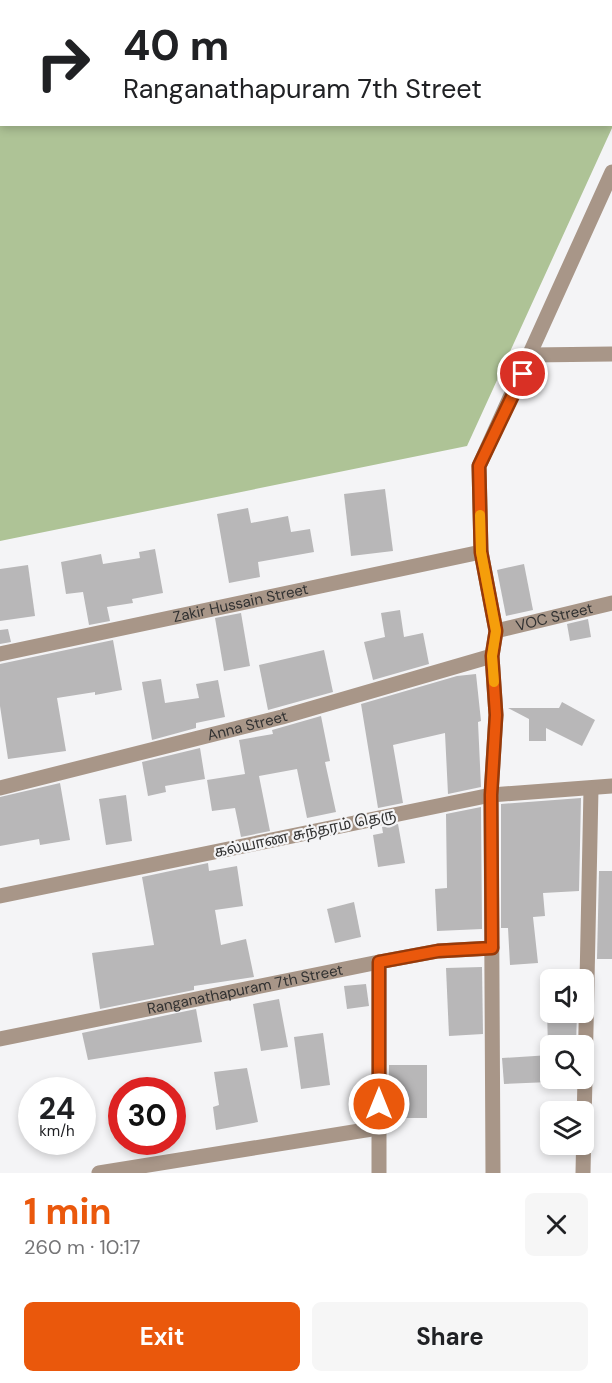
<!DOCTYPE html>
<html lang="en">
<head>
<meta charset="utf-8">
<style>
  body { margin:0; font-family:"DM Sans","Noto Sans Tamil",sans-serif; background:#f6f6f6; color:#202124; height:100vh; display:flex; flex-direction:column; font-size:22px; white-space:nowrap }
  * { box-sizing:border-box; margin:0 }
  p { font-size:20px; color:#757577 }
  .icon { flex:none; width:33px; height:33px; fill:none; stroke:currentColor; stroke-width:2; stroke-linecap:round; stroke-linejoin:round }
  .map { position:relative; height:1173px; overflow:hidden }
  .drawer { display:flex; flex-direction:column; background:#fff; flex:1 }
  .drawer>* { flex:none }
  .banner { position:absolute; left:0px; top:0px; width:612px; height:126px; box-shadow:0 3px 9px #0003; background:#fff; color:#202124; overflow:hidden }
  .fabs { position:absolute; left:540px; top:969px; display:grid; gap:12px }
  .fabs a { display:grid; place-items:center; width:54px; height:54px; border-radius:9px; background:#fff; box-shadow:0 3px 9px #0003; font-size:30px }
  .speed { position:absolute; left:18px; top:1077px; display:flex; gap:12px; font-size:30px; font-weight:700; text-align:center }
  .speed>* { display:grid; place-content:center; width:78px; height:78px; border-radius:50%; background:#fff; box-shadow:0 3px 9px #0003; line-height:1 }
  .speed small { font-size:15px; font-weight:400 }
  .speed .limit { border:9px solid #d22; background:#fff; color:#111 }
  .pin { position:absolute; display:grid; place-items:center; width:51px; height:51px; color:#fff; margin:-26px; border:3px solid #fff; border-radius:50%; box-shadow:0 2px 6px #0007 }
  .me { position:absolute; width:66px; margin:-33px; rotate:0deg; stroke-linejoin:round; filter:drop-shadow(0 0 4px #0008) }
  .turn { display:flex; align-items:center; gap:21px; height:126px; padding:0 24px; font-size:27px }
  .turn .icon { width:78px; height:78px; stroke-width:2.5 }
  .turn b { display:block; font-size:42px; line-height:51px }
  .round { display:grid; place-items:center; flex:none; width:63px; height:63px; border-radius:9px; background:#f6f6f6 }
  .summary { display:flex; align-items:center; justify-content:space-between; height:102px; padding:0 24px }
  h1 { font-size:36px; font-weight:700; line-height:45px; color:#ea580c }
  .primary-button { display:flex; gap:12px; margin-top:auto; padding:12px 24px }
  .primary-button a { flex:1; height:69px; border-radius:9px; background:#ea580c; color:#fff; font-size:24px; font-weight:700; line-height:69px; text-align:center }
  .primary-button a+a { background:#f6f6f6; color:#202124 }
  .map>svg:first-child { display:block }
</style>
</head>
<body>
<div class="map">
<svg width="612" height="1173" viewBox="0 0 612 1173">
  <rect width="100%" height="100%" fill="#f4f4f6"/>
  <!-- forest -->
  <path fill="#aec396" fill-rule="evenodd" d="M0 0H612V128L467 446 0 541ZM2 2H610V124H2Z"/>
  <!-- building -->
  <g fill="#b8b7b8">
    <polygon points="385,489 393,551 351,556 344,494"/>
    <polygon points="248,508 251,523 288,516 291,532 310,529 314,552 258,562 260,577 229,583 217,514"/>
    <polygon points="155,549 163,593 132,599 133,603 107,607 110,621 89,625 83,592 66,594 61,562 101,554 103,564 140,558 139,552"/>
    <polygon points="524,564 533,610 506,616 497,570"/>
    <polygon points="28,565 35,616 0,621 0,569"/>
    <polygon points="400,610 404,637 423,633 429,664 373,680 364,642 385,637 381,613"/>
    <polygon points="241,613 250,666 224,671 215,618"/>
    <polygon points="588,619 591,637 570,641 567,624"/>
    <polygon points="8,629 11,642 0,644 0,630"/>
    <polygon points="113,640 122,690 95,695 95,692 57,698 66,751 8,759 0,706 0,664"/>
    <polygon points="324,650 333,692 268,710 259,665"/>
    <polygon points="476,674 481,721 478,722 481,787 448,794 445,733 393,745 403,803 378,808 361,704 457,676"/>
    <polygon points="161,679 165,703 199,698 196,684 218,680 225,717 196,723 196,728 152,740 142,682"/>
    <polygon points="562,702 595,720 582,746 546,728 546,741 529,741 529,719 508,708 559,708"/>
    <polygon points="321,716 330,761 325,762 336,812 307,818 297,769 259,776 270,831 241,837 235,808 212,811 207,780 245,774 239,740 273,734 272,730"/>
    <polygon points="200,748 205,779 165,786 166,792 148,796 142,762"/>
    <polygon points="60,783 70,840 40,845 39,839 0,846 0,797"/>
    <polygon points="126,795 132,841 106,845 99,799"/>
    <polygon points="581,798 579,891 543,893 545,916 533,917 538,963 510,965 508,928 501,928 501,804"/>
    <polygon points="481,807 482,929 437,931 435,889 447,888 446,814"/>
    <polygon points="398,824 405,863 378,867 373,835 383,833 382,827"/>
    <polygon points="208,863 209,871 237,866 243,906 215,910 221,945 246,939 254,977 194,986 194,990 100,1009 92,953 154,945 142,877"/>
    <polygon points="599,871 612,871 612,959 597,959"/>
    <polygon points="354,902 361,937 335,943 327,909"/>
    <polygon points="482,967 483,1034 449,1036 446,968"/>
    <polygon points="366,984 369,1006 347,1009 344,986"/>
    <polygon points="279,999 288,1047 261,1051 253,1004"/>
    <polygon points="196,1009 202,1042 88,1060 82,1033"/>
    <polygon points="547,1012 577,1012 576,1046 548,1046"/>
    <polygon points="323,1033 330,1085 301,1089 294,1037"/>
    <polygon points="550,1055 550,1082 504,1084 502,1058"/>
    <rect x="389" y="1065" width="38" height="53"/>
    <polygon points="247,1068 258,1122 216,1130 213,1107 219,1105 214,1072"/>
  </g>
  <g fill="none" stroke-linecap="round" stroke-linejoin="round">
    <!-- minor -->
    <g stroke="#a89688" stroke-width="15">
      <polyline points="531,355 612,354"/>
      <path id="s1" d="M496 631 612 603"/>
      <path id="s2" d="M0 654 481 552"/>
      <path id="s3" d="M0 788 282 717 492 656"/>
      <polyline points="0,896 491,795 612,786"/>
      <path id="s4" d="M0 1039 379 962 438 951 492 948"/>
      <polyline points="99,1173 378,1128"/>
      <polyline points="379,1173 379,962"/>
      <polyline points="493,1173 491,795 496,715 492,656 496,631 481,552 479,466 612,172"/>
      <polyline points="583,1173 591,789"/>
    </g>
  </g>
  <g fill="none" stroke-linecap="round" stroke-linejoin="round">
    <defs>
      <polyline id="route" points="379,1104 379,962 438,951 492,948 491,795 496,715 492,656 496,631 481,552 479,466 523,374"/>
    </defs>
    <!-- route casing -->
    <use href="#route" stroke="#983908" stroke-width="15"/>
    <!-- route -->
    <use href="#route" stroke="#ea580c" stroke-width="10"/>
    <!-- slow -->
    <polyline stroke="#f59e0b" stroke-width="10" points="480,515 481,552 496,631 492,656 494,682"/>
  </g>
  <g text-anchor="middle" stroke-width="4.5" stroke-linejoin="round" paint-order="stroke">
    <!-- street labels -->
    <g font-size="15" fill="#323232" stroke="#f4f4f6">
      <text dy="5" stroke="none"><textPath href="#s2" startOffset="246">Zakir Hussain Street</textPath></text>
      <text dy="5" stroke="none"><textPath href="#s1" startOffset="60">VOC Street</textPath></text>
      <text dy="5" stroke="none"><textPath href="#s3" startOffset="255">Anna Street</textPath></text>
      <text transform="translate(305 833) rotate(-12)" y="5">கல்யாண சுந்தரம் தெரு</text>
      <text dy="5" stroke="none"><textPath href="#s4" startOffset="250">Ranganathapuram 7th Street</textPath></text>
    </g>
  </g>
</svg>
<div class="fabs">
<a><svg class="icon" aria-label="sound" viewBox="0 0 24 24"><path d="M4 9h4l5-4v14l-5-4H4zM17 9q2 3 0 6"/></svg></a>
<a><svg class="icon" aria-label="search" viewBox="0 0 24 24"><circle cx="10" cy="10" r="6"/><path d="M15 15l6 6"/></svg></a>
<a><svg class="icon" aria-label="layers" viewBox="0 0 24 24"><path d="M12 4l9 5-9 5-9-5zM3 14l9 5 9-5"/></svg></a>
</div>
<div class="speed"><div>24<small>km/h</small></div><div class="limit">30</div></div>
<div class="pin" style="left:523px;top:374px;background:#d93025"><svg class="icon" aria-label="arrive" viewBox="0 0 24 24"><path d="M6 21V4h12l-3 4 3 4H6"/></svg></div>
<svg class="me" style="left:379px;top:1104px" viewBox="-20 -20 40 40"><circle r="17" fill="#ea580c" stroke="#fff" stroke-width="3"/><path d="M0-11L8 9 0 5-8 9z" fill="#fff"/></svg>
<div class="banner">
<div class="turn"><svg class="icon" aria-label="right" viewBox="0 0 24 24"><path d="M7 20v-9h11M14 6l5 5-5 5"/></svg><div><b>40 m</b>Ranganathapuram 7th Street</div></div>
</div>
</div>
<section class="drawer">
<div class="summary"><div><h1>1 min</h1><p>260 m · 10:17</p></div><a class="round"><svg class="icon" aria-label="close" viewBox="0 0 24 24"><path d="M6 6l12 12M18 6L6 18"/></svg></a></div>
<div class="primary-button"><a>Exit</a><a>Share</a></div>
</section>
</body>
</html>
